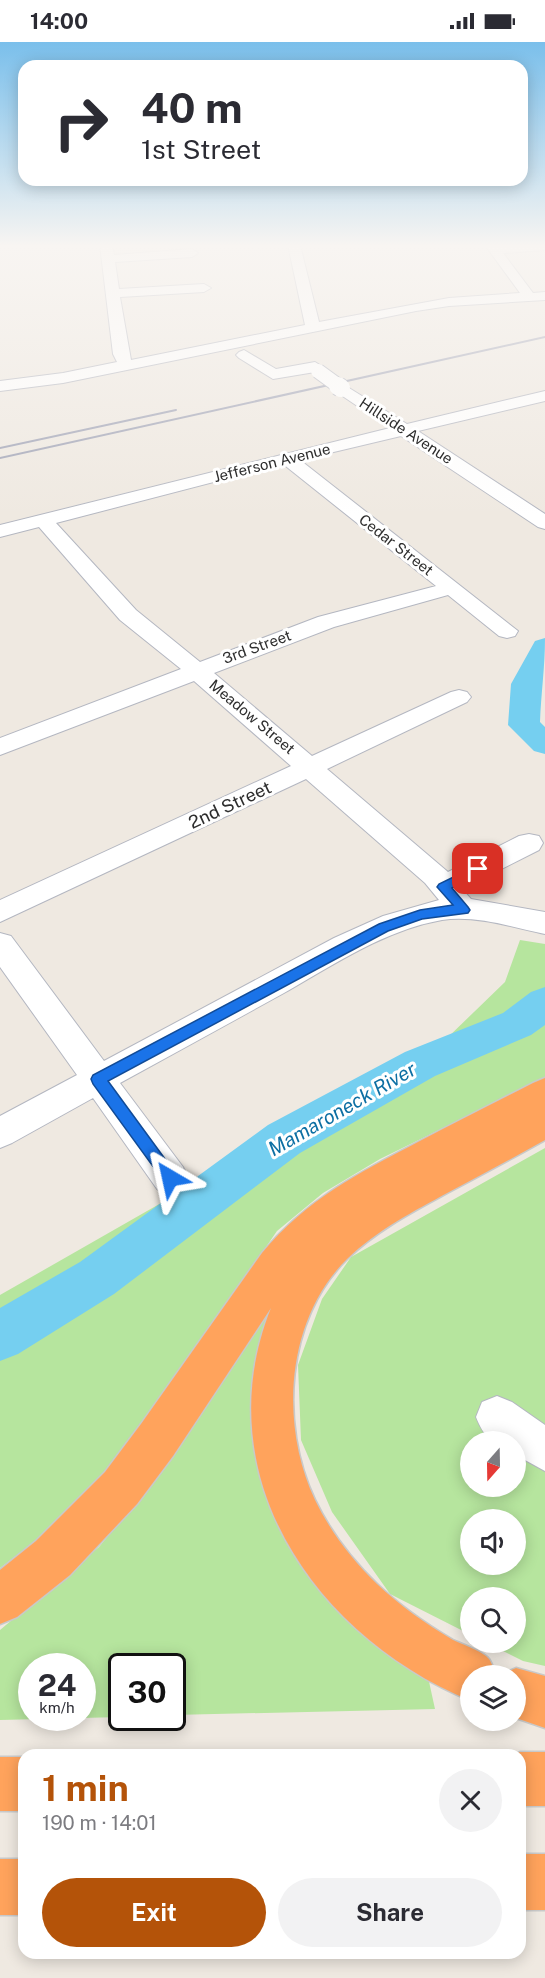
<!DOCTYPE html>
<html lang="en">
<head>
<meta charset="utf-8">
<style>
  body { margin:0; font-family:"Public Sans",sans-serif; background:#f2f2f3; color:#2b2b33; height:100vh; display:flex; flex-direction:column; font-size:22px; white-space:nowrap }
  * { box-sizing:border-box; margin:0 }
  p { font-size:20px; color:#7c7c81 }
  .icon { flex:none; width:33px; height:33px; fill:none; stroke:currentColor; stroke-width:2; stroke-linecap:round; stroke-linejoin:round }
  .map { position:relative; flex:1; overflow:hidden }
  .sheet { position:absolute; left:18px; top:1707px; width:508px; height:210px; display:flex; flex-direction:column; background:#fff; border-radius:18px; box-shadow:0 3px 15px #0003 }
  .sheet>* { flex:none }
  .top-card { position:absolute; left:18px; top:18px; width:510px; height:126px; border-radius:18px; box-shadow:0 3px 15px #0003; background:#fff; color:#2b2b33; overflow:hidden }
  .needle { width:39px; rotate:200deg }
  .tools { position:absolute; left:460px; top:1389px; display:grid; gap:12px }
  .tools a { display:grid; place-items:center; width:66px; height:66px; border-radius:50%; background:#fff; box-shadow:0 3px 15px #0003; font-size:30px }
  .speed { position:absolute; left:18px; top:1611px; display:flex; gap:12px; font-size:30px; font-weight:700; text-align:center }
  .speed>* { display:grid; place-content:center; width:78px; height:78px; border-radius:50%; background:#fff; box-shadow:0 3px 15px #0003; line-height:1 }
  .speed small { font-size:15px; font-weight:400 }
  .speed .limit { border:3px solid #111; border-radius:9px; background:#fff; color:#111 }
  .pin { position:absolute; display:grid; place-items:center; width:51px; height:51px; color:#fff; margin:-26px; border-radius:12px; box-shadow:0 3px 9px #0006 }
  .me { position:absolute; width:66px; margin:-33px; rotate:324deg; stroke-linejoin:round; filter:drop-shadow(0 0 4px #0008) }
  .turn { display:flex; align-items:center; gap:21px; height:126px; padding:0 24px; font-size:27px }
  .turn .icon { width:78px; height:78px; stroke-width:2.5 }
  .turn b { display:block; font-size:42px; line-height:51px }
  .round { display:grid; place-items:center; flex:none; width:63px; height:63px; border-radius:32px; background:#f2f2f3 }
  .headline { display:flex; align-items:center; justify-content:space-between; height:102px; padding:0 24px }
  h1 { font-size:36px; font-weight:700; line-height:45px; color:#b45309 }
  .button { display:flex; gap:12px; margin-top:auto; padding:12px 24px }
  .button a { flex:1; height:69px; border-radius:36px; background:#b45309; color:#fff; font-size:24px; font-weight:700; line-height:69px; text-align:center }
  .button a+a { background:#f2f2f3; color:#2b2b33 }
  .status { display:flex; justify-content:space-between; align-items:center; height:42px; padding:0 30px; background:#fff; direction:ltr }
  .status svg { height:16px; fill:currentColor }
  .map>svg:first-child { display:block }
</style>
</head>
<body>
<div class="status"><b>14:00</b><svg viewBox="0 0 49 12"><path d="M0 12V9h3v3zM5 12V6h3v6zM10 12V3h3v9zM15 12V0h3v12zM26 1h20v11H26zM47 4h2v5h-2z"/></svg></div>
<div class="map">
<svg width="545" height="1936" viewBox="0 0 545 1936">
  <rect width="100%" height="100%" fill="#efe9e1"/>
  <!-- green -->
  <g fill="#b6e59e" fill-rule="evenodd">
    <polygon points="520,898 545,902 545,1036 380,1117 323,1151 277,1189 160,1360 70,1473 0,1526 0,1253 443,1000 505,940"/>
    <path d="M545 1106V1624L523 1619 487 1601 516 1600V1556H471V1593L390 1552 332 1470 301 1398 298 1323 322 1257 351 1215ZM471 1400H516V1444H471ZM471 1478H516V1522H471Z"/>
    <path d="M278 1255 253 1335 264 1447 428 1635 435 1667 173 1673 172 1624H122L121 1675 0 1678V1588L99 1505 173 1415ZM32 1624H82V1676H32Z"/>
  </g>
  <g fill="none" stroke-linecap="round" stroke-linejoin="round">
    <!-- river -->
    <g fill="#75cff0" fill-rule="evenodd">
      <path d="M545 596C545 625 541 652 540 680L545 685V712L534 709 508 683 511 642 535 599Z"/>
      <polygon points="545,945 545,983 531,993 435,1034 300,1111 114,1252 18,1312 0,1319 0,1266 80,1220 268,1083 405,1010 503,971 531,950"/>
    </g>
    <defs>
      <g id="minor">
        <polygon points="100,203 112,203 114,213 192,207 198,211 192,215 115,220 119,247 204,242 211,246 204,250 120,255 131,318 305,283 288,203 300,203 319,280 449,256 520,251 485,203 545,203 545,208 503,211 533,251 545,250 545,258 449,264 416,269 63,341 0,349 0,339 63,331 117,320 113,312"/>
        <polygon points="244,308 276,327 315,320 323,325 315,330 273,337 239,316 236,313 239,310"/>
        <path d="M341 341 407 382 545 349V359L418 389 545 472V487L538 485 401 394 300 418 518 589 515 594 507 596 499 594 448 553 334 585 214 631 312 714 451 650 459 648 467 650 471 655 467 660 327 727 448 830 519 794 529 792 539 794 543 801 539 808 462 847 471 857 545 870V892C512 885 476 873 442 878 385 888 333 923 284 951 230 981 175 1011 120 1041L183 1125 188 1136 183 1147 170 1152 157 1147 93 1056 12 1101 0 1106V1074L77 1033 0 925V891L11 894 104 1019 334 896 383 874 439 858 425 841 306 737 0 880V858L291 724 194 639 0 713V696L181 627 120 578 39 485 0 495V483L390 386 335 349 333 346ZM283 422 436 544 318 575 200 620 136 568 56 481Z"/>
        <path d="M497 1354 512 1360 545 1383V1429L516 1413V1400C492 1400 485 1398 476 1375L482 1360Z"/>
      </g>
      <g id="highway">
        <path d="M545 1036V1098C513 1116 481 1133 449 1150 414 1169 377 1188 347 1217 286 1277 279 1382 315 1458 330 1489 352 1518 377 1542 399 1563 426 1582 453 1598 462 1602 484 1610 489 1617 492 1621 494 1629 496 1634H471V1659C316 1595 204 1434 271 1266L173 1414 137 1462 70 1533 17 1575 0 1582V1528L36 1499 105 1430 141 1382 262 1211C307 1157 357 1132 418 1100 456 1080 494 1061 533 1041Z"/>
        <polygon points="516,1626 545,1634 545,1686 516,1676 516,1634 498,1634"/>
        <polygon points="520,1710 545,1710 545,1764 520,1764 520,1713 514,1713"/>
        <rect x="0" y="1715" width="24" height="54"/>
        <rect x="520" y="1812" width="25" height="56"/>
        <rect x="0" y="1817" width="24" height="56"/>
      </g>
    </defs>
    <!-- minor casing -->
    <use href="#minor" stroke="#b4b7c1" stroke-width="2"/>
    <!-- highway casing -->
    <use href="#highway" stroke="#c9c9c9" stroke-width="3"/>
    <!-- minor -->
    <use href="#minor" fill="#fff" fill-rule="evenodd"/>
    <!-- highway -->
    <use href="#highway" fill="#ffa35c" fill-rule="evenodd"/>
    <!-- rail -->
    <g stroke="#a3a6b8" stroke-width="2">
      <polyline points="0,406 176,368"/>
      <polyline points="0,416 545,295"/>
    </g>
    <defs>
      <polyline id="minor-bridge-far1" points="318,329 340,345"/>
      <polyline id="minor-bridge" points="338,344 341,346"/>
    </defs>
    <!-- minor-bridge-far1 casing -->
    <use href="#minor-bridge-far1" stroke="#b4b7c1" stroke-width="16" stroke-linecap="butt"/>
    <!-- minor-bridge casing -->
    <use href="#minor-bridge" stroke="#b4b7c1" stroke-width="20" stroke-linecap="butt"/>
    <!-- minor-bridge-far1 -->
    <use href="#minor-bridge-far1" stroke="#fff" stroke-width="14"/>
    <!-- minor-bridge -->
    <use href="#minor-bridge" stroke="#fff" stroke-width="18"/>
  </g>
  <!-- sky -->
  <linearGradient id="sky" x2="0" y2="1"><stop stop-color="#7abfeb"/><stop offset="0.43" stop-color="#f8f5f2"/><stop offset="1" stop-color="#f8f5f2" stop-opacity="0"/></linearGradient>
  <rect width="545" height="474" fill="url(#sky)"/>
  <!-- route -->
  <polygon fill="#1a73e8" stroke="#114b97" stroke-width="1.5" points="478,823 482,824 482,830 452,846 468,865 470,868 468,871 422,877 388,889 108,1039 176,1132 178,1136 176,1141 170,1143 165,1141 93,1042 91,1037 93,1033 379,882 420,868 453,863 437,845 439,842"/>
  <g text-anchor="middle" stroke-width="6" stroke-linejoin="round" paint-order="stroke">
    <!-- far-street labels -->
    <g font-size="15" fill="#2e2e2e" stroke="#fff">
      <text transform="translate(406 389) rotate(33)" y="5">Hillside Avenue</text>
      <text transform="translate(272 421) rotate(-14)" y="5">Jefferson Avenue</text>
      <text transform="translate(396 503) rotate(38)" y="5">Cedar Street</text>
      <text transform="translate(257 605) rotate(-20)" y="5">3rd Street</text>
      <text transform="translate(252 675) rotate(40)" y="5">Meadow Street</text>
    </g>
    <!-- street labels -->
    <g font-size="18" fill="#2e2e2e" stroke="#fff">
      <text transform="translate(230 763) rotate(-25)" y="6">2nd Street</text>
    </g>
    <!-- water labels -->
    <g font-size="20" font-style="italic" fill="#0d6fa3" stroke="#fff">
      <text transform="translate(342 1067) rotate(-30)" y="7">Mamaroneck River</text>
    </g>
  </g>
</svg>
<div class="tools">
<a><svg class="needle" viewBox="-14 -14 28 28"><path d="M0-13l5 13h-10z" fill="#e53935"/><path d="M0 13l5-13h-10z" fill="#7c7c81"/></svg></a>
<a><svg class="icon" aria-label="sound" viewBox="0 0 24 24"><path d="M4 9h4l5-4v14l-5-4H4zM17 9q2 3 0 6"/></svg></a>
<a><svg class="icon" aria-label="search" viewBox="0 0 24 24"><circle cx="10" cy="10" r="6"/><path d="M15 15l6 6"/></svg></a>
<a><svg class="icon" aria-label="layers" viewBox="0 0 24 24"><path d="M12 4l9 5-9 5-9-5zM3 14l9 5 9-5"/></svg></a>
</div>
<div class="speed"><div>24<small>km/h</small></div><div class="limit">30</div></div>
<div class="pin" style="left:478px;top:827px;background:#d93025"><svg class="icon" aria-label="arrive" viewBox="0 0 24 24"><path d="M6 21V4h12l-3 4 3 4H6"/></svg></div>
<svg class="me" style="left:170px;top:1136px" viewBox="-20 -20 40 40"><path d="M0-17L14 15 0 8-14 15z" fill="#1a73e8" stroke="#fff" stroke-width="4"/></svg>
<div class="top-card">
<div class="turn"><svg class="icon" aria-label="right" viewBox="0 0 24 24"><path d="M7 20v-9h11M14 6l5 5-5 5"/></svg><div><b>40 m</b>1st Street</div></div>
</div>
<section class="sheet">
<div class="headline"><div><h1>1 min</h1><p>190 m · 14:01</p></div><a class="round"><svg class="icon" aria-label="close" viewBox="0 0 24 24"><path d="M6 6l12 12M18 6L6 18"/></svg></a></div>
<div class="button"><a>Exit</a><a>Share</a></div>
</section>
</div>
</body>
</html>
